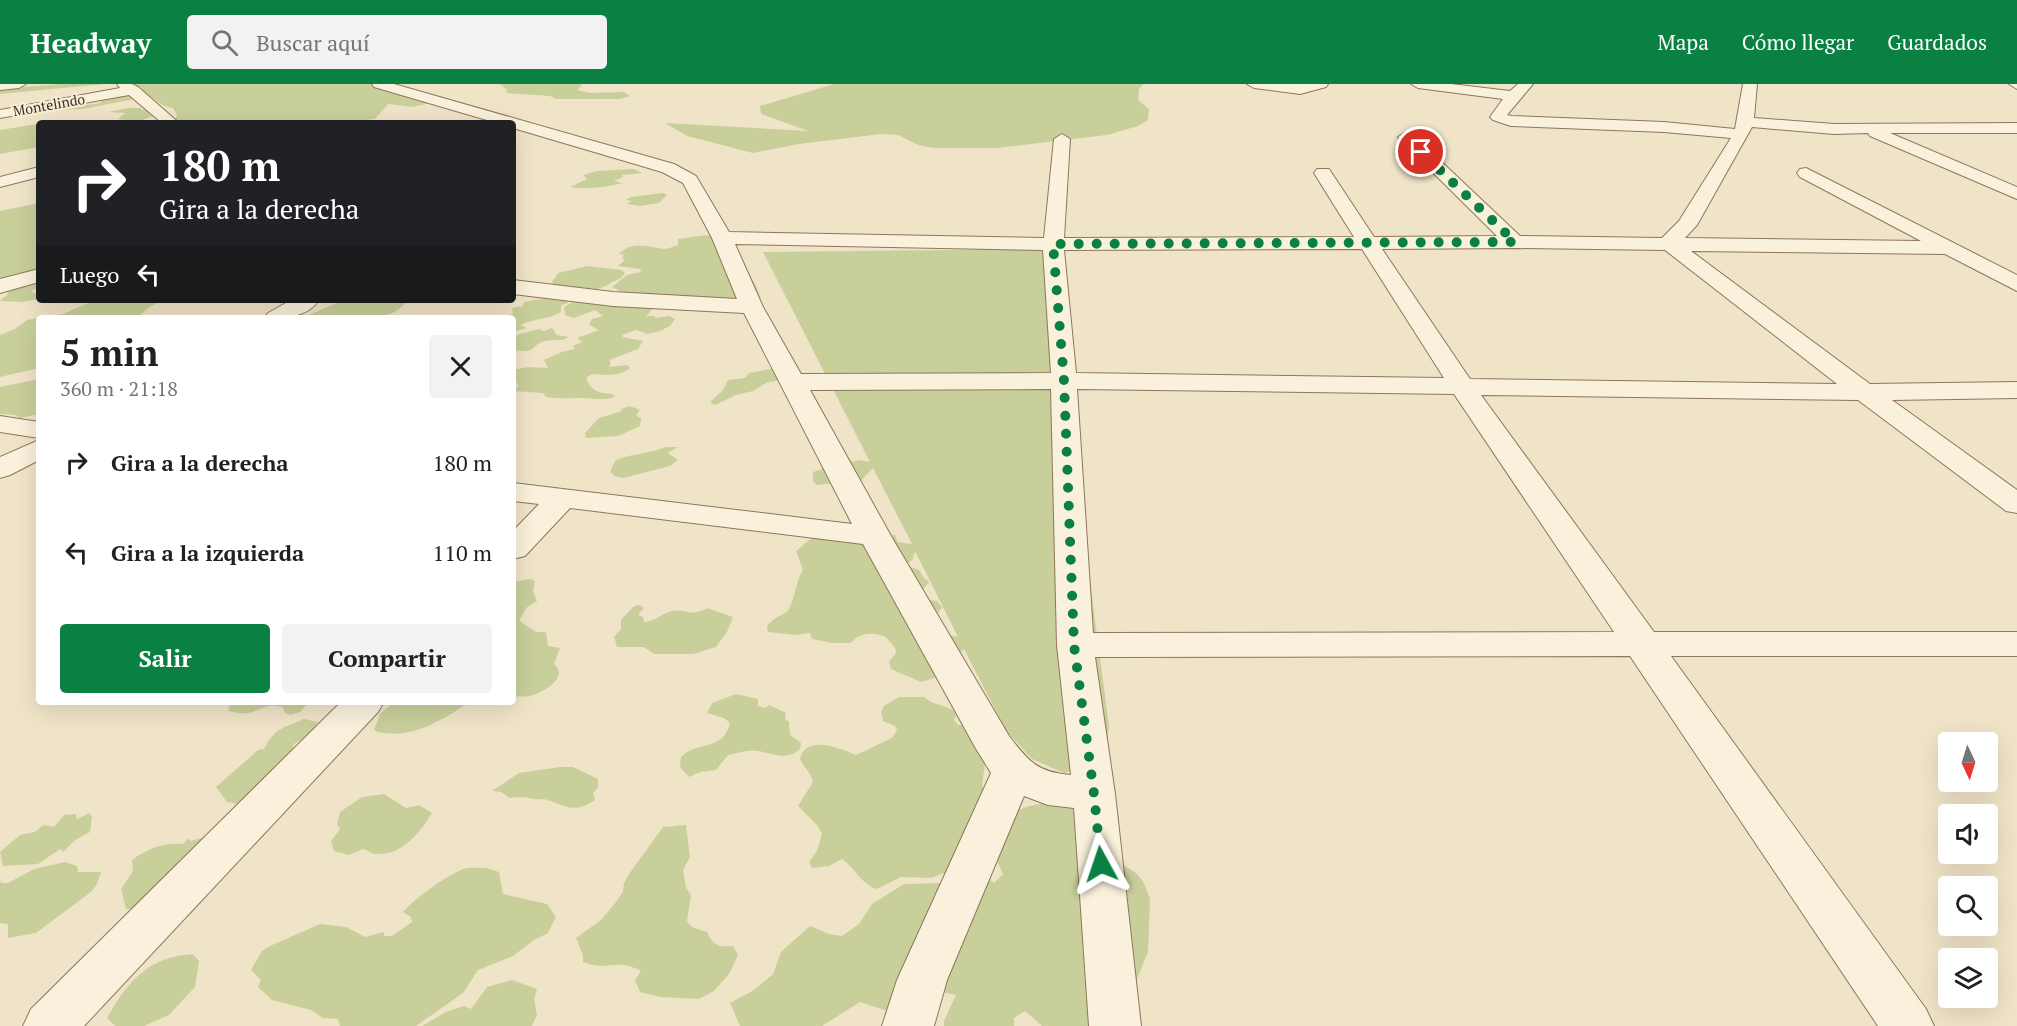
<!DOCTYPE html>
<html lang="es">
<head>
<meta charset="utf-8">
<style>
  body { margin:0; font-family:"PT Serif",serif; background:#f2f2f2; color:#202124; height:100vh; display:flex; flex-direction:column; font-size:22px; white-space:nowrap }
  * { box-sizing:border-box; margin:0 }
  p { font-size:20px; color:#757577 }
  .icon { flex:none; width:33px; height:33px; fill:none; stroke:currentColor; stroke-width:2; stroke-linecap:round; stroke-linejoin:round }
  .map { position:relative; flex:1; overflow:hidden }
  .sheet { position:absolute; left:36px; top:231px; width:480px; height:390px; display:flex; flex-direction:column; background:#fff; border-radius:6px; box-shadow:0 6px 24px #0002 }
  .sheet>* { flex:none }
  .top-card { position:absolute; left:36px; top:36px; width:480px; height:183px; border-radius:6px; box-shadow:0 6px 24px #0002; background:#202124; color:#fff; overflow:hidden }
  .needle { width:39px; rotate:176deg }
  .controls { position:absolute; left:1938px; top:648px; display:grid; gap:12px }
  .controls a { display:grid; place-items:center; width:60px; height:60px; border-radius:6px; background:#fff; box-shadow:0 6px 24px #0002; font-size:30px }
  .pin { position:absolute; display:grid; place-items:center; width:51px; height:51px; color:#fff; margin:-26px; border:3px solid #fff; border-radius:50%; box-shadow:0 2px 6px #0007 }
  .me { position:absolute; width:66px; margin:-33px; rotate:355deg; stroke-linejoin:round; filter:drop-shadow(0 0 4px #0008) }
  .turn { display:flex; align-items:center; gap:21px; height:126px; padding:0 24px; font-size:27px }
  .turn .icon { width:78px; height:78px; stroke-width:2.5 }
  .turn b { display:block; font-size:42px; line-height:51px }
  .then { display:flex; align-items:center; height:57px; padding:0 24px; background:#0003; gap:12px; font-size:22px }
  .round { display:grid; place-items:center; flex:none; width:63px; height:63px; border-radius:6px; background:#f2f2f2 }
  .overview { display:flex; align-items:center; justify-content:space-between; height:102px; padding:0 24px }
  h1 { font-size:36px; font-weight:800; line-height:45px }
  .button { display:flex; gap:12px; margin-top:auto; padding:12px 24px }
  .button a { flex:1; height:69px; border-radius:6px; background:#0b8043; color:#fff; font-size:24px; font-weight:800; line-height:69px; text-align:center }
  .button a+a { background:#f2f2f2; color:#202124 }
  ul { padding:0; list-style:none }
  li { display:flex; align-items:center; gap:18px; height:90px; padding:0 24px }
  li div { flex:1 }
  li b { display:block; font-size:22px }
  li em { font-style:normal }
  header { display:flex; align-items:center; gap:36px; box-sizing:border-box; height:84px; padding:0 30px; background:#0b8043; color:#fff }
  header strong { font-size:28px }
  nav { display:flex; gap:33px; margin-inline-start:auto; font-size:21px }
  .search { width:420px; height:54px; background:#f2f2f2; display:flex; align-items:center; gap:15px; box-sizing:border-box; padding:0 21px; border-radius:6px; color:#757577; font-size:22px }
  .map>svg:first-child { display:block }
</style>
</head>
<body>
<header>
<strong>Headway</strong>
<div class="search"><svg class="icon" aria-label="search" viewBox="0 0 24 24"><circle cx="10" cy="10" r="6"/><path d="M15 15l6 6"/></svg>Buscar aquí</div>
<nav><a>Mapa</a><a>Cómo llegar</a><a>Guardados</a></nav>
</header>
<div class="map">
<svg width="2017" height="942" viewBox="0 0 2017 942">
  <rect width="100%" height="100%" fill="#f0e4c8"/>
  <!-- green -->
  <g fill="#c9cf9b" fill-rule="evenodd">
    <polygon points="60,0 104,0 0,10 0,5"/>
    <path d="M134 0H375L436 18 412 23 388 20 375 35 331 39H181L175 38 177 31 173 24C158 22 153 12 141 7L142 3 89 10 139 3Z"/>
    <polygon points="500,0 579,0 582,1 577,6 590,9 624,8 630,12 620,15 556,15 550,12 506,9 507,6"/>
    <polygon points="834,0 1143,0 1139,5 1138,16 1149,25 1148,36 1138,42 1107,51 996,64 934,64 918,61 898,51 881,50 799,60 753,69 687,52 665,39 808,47 761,30 760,22"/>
    <polygon points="127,10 140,14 83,25 42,27 100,19 103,16"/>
    <polygon points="127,24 141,24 142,26 157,27 149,30 153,32 142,36 150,36 150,39 127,39 130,37 118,35 125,29 109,28"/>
    <polygon points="37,40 39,63 0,70 0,46"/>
    <path d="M634 85 642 89 622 91 623 93 614 97 622 99C609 103 584 106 570 103L587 95 583 91 597 87Z"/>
    <polygon points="663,109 667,111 659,119 641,122 627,120 632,117 626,116 631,113"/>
    <polygon points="39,119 39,188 0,203 0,127"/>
    <path d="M707 151C710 152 715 152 717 153 730 162 759 199 760 214L752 216 628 211 612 203 627 191 641 188 640 185 618 182 625 176 622 174 624 171 619 170C631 156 649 163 664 165 668 165 674 162 678 161V155Z"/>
    <path d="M1046 165 1109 642 1106 666 1089 683 1064 689 1032 675 1006 647 964 565 938 593 921 598 891 585 889 578 896 569 895 564 886 553C873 548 860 548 851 559H832L812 555 810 549 797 551 768 548 767 542C774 532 786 531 789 525 795 514 796 496 803 486L796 467 814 452 890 451H895L898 458 912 460 873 384 861 397 816 401 813 397V388L822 385 823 381 850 375 852 378 859 376 870 378 763 168ZM914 469H916L958 553 945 550 936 532 942 523 937 517 922 515V507L929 498 924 494 919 486 906 481 913 475Z"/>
    <path d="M587 182 621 186 625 189C621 196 615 196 609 200 592 211 574 205 555 202L552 198 558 189Z"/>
    <polygon points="39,194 39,203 31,207 39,211 39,215 22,218 0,217 8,210 7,208"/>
    <path d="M556 212 568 216 569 218 561 222V228C548 236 534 234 521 241L526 244 513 248V234H505L513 229 512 224 523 222 524 218Z"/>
    <polygon points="95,216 163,216 148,224 137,234 39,234 39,284 0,293 0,251 15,245 27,236 63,230"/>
    <path d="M352 216H408C389 242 355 231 328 231L326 234H302L341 217Z"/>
    <path d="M576 216 623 218 633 224 649 221 653 225 646 232H654L655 234 669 232 675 235 670 242 660 247 648 250 636 246 622 251 623 253 643 257 638 265 609 276 611 278 609 283 627 281 630 284C619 293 605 291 592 290L586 294C591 308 600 309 613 310L615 313C602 317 594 314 581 314 568 314 558 315 546 313L543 309 514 307 518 303 517 298 513 295V286L528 283 548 284 544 276 562 268 575 265 573 262 582 258 577 254 599 246 589 241 592 235 603 232 595 226 574 234 565 231 564 223Z"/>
    <path d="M552 244 557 251 569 253C561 258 554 255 545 257 529 262 537 270 513 266V252L539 245 544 247Z"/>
    <polygon points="776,284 789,295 768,298 753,307 736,311 715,321 710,318 723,306 728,296 745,294 749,289"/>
    <polygon points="39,295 39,330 20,334 15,331 0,330 0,303"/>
    <polygon points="630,322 640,326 636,331 641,335 640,342 618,352 586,354 585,349 599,334 622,327 621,325"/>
    <path d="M666 363H678L668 369 678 376 670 382 623 394 615 392 610 387 616 376C633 369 650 370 666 363Z"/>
    <path d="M530 495 535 497 533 507 537 517 526 524 519 537 536 548H546L548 562 560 564 554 580C570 593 543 609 530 612 525 613 519 612 515 613L513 498Z"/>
    <path d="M640 521 644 524 638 531 643 533 644 538C655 538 662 529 672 527 686 524 689 534 707 524L733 533 727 548 716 563 693 570H654L644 563H617L614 553 621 545V536L634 522Z"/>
    <path d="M736 610 758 615V622L765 624 769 621 786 629 785 635 789 638 790 651 801 659 800 665C786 677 774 670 758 667 749 665 737 669 728 671L716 686 700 688 689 693 680 683 681 673C698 656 723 668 730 639L724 634 707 629 712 619Z"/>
    <path d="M899 613H924C934 622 946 621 957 628L954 636 958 641H967L983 667 982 675 985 679 982 703 990 708 955 785 931 794 901 793 877 805C861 800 856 785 842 775L829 782 812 784 809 778 817 767 822 750 818 742 798 722 813 698C811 688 804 684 800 675 806 650 840 664 856 671L892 654 897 646 895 642 883 637 881 628 884 622Z"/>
    <path d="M231 618H309L300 628 290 631 284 628 283 624C270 618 261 626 249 629 242 630 234 628 228 627Z"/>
    <path d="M394 618H473C465 620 460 624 453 629 427 643 409 654 378 648L374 646 380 630Z"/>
    <path d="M304 635 318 638 309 651 294 660 290 675 243 721 227 718 216 703 258 666 264 665C276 642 283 645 304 635Z"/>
    <path d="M560 683H573L598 695V703L593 709 595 716C573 731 566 721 544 715 541 715 538 716 534 715 525 713 521 712 510 714L501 708 492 707 519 689Z"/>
    <path d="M384 710 406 724 419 721 432 729C420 749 401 772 376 770 371 770 368 766 363 765L349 771 334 767 331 757 340 745 337 740 340 728 362 713Z"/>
    <path d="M1079 718 1117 777 1136 789 1143 797 1150 815 1148 868 1118 942H1042L1025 927 1014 934V942H944V937L956 911 932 906 909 934 860 918 822 942H740L730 919 754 906 773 890 781 868 810 842 829 850 842 852 859 840 872 820 904 800 940 799 977 787 994 799 1003 790 996 775 1008 730C1027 722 1048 714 1068 724Z"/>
    <polygon points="90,729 92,733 90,748 75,756 63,768 60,765 38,780 3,782 0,768 20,751 35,748 43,741 54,743 64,731 76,730 77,735"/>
    <path d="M686 741 690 773 683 786 686 804 691 811 687 837 692 843 707 848C714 862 717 863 733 862L738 871 729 890 714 907 699 915 661 913 640 908 635 896 641 887C615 873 608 888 583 878V871L576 854 601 836 616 818 623 808 624 799 629 790 663 743Z"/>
    <path d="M213 751 145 825H126L121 805 133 787 132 776C146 765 164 758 183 760L189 754 190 757Z"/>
    <polygon points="65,778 77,782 78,788 101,788 97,800 91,808 36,849 8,854 8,840 0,839 0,796 1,799 8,799 34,785"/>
    <path d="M487 784 499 788 503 810 547 820 556 833 548 849 534 856 513 872 478 886 463 909 416 942H340L338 935 323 934 311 926 272 916 258 903 261 896 251 886 262 867 270 862 320 840 346 843 365 853 384 848V852H392L412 838 411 833 403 828C415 814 446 792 463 785 470 783 480 784 487 784Z"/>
    <path d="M193 870 199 877 195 903 169 931 144 942H115L107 934C128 897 148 873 193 870Z"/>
    <polygon points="512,896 537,905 534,915 537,931 532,942 422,942 446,928 464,922 471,925 487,903"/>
  </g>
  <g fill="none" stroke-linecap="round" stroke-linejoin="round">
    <defs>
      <g id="street">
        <polygon points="0,0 26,0 19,4 0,6"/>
        <polygon points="117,0 132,0 138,3 179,39 162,39 129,11 0,34 0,26 120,4"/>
        <path d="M372 0H394L674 80 696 92 729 148 1044 154 1054 55 1062 50 1070 55 1064 154 1354 153 1314 89 1317 85H1329L1374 153 1497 152 1400 56 1398 53 1406 48 1412 50 1520 152 1662 154 1679 137 1731 54 1664 48 1511 42 1493 36 1490 33 1503 15 1418 4 1411 0H1451L1510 7 1518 0H1533L1507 31 1512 32 1664 38 1735 45 1743 0H1757L1754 34 1834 40 2017 39V49H1890L2017 103V115L1870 52 1868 49 1834 50 1752 43 1697 141 1685 154 1921 157 1800 93 1797 89 1800 85 1806 84 2017 191V207L1945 170 1691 167 1870 300 2017 298V314L1892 316 2017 406V429L2006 427 1858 316 1481 311 1654 548H2017V572H1671L1926 925 1934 942H1878L1630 572 1095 573 1115 710 1141 942H1089L1074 724 1048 721 1024 712 947 896 934 942H882L897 896 991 689 975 663 863 460 570 424 525 472 513 475V447L539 420 513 417V399L852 440 744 229 613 222 513 210V196L613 208 737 215 712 154 683 99 662 88 513 44V39H497L374 3ZM735 160 1043 166 1051 289 801 290 763 223ZM1515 164 1665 166 1837 300 1470 295 1382 165ZM1362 165 1444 294 1076 289 1064 166ZM1051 305 1057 561 1071 691C1037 688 1029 678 1009 652L891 452 810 306ZM1077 305 1454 310 1614 548 1093 549Z"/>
        <polygon points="1247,0 1328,0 1326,3 1300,10 1254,4"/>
        <polygon points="2009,0 2017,0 2017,5"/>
        <polygon points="39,83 39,93 0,103 0,93"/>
        <polygon points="39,185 39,198 0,209 0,195"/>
        <path d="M291 216H319C307 234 284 234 264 234L268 229Z"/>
        <polygon points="0,332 39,338 39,354 0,348"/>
        <polygon points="39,356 39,376 10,391 0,394 0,373"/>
        <polygon points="341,618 384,618 378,628 84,942 23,942 31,925"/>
      </g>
    </defs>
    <!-- street casing -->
    <use href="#street" stroke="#8d765c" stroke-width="2"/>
    <!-- street -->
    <use href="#street" fill="#faf1dc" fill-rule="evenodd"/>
  </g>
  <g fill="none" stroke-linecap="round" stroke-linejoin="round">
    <!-- route -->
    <polyline stroke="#0b8043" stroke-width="10" stroke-dasharray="0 18" points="1101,780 1094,710 1074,561 1064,297 1053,160 1515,158 1421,68"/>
  </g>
  <g text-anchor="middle" stroke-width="4.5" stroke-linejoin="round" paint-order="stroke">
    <!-- far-street labels -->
    <g font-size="14" fill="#3d2e20" stroke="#f7eed8">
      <text transform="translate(49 21) rotate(-10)" y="5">Montelindo</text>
    </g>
  </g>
</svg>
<div class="controls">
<a><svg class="needle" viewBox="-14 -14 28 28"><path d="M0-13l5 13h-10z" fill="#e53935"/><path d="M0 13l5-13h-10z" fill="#757577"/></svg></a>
<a><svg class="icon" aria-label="sound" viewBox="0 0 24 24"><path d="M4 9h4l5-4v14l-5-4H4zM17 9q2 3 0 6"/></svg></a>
<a><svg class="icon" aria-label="search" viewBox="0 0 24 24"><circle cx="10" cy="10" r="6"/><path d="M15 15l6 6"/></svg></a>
<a><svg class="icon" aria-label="layers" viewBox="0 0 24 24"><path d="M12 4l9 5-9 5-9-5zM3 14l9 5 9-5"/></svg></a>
</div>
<div class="pin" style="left:1421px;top:68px;background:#d93025"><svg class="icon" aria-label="arrive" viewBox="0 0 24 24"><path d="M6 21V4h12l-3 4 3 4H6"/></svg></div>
<svg class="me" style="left:1101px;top:780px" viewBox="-20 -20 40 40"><path d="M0-17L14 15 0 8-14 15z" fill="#0b8043" stroke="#fff" stroke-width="4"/></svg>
<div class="top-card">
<div class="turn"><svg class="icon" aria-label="right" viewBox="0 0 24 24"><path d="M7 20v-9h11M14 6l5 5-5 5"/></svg><div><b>180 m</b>Gira a la derecha</div></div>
<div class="then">Luego<svg class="icon" aria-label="left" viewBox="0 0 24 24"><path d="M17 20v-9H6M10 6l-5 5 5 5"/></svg></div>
</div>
<section class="sheet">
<div class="overview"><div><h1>5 min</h1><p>360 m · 21:18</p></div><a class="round"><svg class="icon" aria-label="close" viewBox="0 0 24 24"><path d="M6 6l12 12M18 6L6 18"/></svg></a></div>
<ul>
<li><svg class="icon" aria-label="right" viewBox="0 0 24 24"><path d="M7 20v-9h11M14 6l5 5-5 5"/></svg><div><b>Gira a la derecha</b></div><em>180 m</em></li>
<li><svg class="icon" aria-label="left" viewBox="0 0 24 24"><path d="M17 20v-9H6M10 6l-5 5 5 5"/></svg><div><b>Gira a la izquierda</b></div><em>110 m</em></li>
</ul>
<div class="button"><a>Salir</a><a>Compartir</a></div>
</section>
</div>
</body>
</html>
